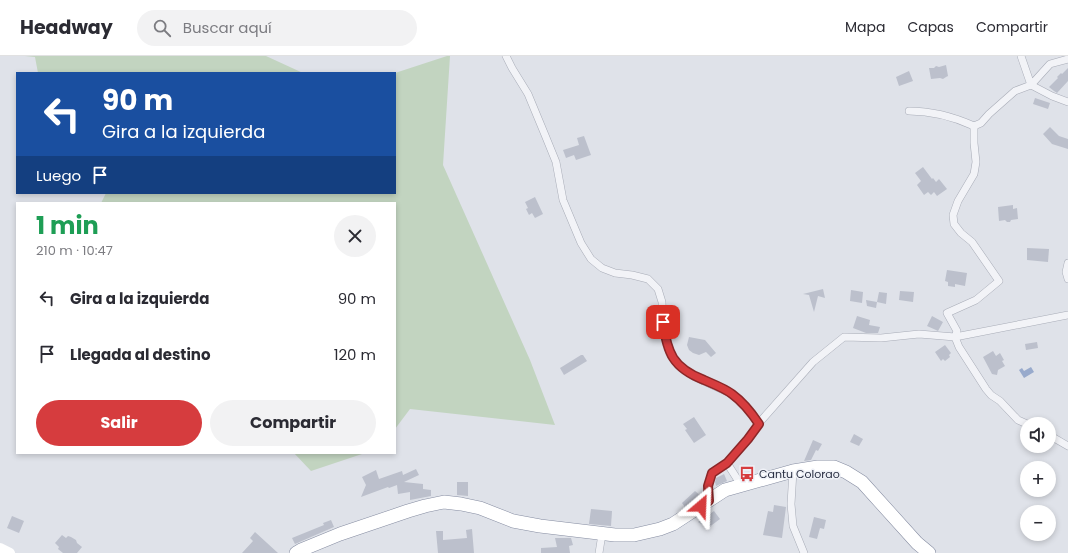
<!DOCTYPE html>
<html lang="es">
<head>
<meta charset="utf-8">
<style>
  body { margin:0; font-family:Poppins,sans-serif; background:#f2f2f3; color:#2b2b33; height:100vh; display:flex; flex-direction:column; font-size:15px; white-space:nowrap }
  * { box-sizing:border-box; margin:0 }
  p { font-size:13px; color:#7c7c81 }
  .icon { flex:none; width:22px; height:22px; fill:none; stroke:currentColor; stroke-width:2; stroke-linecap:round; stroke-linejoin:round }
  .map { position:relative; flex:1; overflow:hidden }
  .sheet { position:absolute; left:16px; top:146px; width:380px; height:252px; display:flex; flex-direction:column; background:#fff; border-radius:0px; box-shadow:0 2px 6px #0003 }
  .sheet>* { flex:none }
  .hud { position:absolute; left:16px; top:16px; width:380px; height:122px; border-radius:0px; box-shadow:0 2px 6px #0003; background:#1a4fa0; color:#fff; overflow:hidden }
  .fabs { position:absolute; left:1020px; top:361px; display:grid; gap:8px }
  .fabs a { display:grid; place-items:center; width:36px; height:36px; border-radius:50%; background:#fff; box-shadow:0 2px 6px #0003; font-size:20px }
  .pin { position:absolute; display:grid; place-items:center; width:34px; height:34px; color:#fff; margin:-17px; border-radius:8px; box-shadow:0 2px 6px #0006 }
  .me { position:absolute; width:44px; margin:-22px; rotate:26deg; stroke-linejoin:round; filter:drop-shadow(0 0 3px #0008) }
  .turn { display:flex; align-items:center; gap:14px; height:84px; padding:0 20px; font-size:18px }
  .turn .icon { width:52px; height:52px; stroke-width:2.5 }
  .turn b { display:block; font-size:28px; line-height:34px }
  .then { display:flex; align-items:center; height:38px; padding:0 20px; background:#0003; gap:8px; font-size:15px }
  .round { display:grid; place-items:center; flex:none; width:42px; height:42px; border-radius:21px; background:#f2f2f3 }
  .overview { display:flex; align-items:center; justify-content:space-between; height:68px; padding:0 20px }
  h1 { font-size:24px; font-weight:700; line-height:30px; color:#1e9e55 }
  .cta { display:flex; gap:8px; margin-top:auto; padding:8px 20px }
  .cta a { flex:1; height:46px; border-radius:24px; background:#d63c3e; color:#fff; font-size:16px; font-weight:700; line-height:46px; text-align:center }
  .cta a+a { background:#f2f2f3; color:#2b2b33 }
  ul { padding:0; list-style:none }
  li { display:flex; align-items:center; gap:12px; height:56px; padding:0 20px }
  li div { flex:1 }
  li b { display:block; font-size:15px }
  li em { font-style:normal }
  header { display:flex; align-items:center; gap:24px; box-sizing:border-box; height:56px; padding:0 20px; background:#fff; border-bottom:1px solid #e1e1e2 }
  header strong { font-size:19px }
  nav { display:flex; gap:22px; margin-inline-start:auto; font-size:14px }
  .search { width:280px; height:36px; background:#f2f2f3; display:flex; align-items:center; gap:10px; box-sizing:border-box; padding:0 14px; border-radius:22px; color:#7c7c81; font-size:15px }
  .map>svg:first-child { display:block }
</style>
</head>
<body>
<header>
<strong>Headway</strong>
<div class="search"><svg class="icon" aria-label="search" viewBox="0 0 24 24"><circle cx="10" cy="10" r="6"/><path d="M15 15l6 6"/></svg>Buscar aquí</div>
<nav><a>Mapa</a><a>Capas</a><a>Compartir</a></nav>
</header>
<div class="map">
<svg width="1068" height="497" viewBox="0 0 1068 497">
  <rect width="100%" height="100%" fill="#dfe2e9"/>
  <!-- green -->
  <g fill="#c2d4c0">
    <polygon points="25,0 266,0 303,17 38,17 35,1"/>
    <polygon points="447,0 450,0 443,109 530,304 555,369 410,353 395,373 395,147 101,147 106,137 395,137 395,17"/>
    <polygon points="294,397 365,397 311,415"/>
  </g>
  <!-- water -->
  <polygon fill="#98aacc" points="1031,311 1034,316 1024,322 1019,314 1022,312 1024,315"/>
  <!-- building -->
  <g fill="#bcc0cc">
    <polygon points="946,9 948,20 946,21 943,23 940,22 931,23 929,12 934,12 936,10 939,11"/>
    <polygon points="1068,12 1068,25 1057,37 1054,35 1049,31 1058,22 1057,21 1061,17 1062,18"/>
    <polygon points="909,15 913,25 899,30 896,21"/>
    <polygon points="1035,42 1050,47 1048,53 1033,48"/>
    <polygon points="1050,71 1059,80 1068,83 1068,93 1052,88 1043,78"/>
    <polygon points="584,80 591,99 576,104 574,99 566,102 563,94 579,89 577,82"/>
    <polygon points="923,111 932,123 933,122 936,126 939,123 947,133 937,140 934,136 931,139 928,136 924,139 917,129 921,125 915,117"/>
    <polygon points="535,141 543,158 535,162 532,157 529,159 526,153 528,152 525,146"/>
    <polygon points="1013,149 1013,153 1017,152 1018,163 1011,164 1010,166 1007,166 1005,164 999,165 998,151"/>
    <polygon points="1027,192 1049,193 1048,206 1027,204"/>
    <polygon points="947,214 967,217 965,230 955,228 955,231 948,230 948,226 945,225"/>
    <polygon points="823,233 825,242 818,240 814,256 809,239 803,238"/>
    <polygon points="851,234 863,236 862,247 850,245"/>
    <polygon points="900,235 914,236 913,246 899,244"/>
    <polygon points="879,236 887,237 886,248 877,246"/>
    <polygon points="866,244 877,246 876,252 867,250"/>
    <polygon points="857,260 870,264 869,269 880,271 878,277 866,277 853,272"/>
    <polygon points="932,260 943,266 938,275 936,274 927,270"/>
    <polygon points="689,281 705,284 716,297 711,301 706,296 699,299 693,297 689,294 687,289"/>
    <polygon points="1037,286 1038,292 1026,294 1025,288"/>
    <polygon points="945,289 951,297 949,299 950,301 945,305 943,303 941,305 935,296"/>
    <polygon points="993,295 996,300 1000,297 1004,304 1002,305 1005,310 998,314 997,319 992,318 983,301"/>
    <polygon points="581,299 583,299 587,305 564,319 560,312"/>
    <polygon points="694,361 706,379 694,387 685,374 687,373 683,368"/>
    <polygon points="854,378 863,383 859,390 850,386"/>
    <polygon points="813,384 822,388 818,395 816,394 811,404 804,405"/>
    <polygon points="416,413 419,419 404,426 423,428 423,433 431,434 431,440 410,444 410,436 398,438 397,429 389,432 388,431 361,441 366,429 362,421 376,414 379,423 402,415 403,419"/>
    <polygon points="724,418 727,425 716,430 715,426 716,422"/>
    <polygon points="457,426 468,426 468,440 457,439"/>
    <polygon points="695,435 701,440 685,451 682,447"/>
    <polygon points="774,449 786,451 782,482 763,479 768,455 773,456"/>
    <polygon points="591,453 612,455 611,470 589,468"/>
    <polygon points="714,455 720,463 708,472 698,466"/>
    <polygon points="12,460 24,465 19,477 7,472"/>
    <polygon points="814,461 826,464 824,473 820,472 817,483 809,481"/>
    <polygon points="331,464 334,471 295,488 292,482 324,469 323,467"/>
    <polygon points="472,473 474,497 438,497 436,475 443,475 443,484 467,482 466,474"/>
    <polygon points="255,476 278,497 242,497 253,485 250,482"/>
    <polygon points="62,479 66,482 68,480 71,481 76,484 77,487 82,491 77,497 63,497 58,493 59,491 55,487"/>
    <polygon points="555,482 571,482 573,489 569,490 570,497 541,497 541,492 557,491"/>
  </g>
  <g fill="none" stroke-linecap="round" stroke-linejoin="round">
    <defs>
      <g id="street">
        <polyline points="506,0 512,12 528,38 545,79 556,106 563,144 581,187 591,203 602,212 615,217 632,219 648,223 658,233 662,246 663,266 665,281 671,299 679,310 693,320 732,338 750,354 759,367"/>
        <polyline points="1021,0 1031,29 1050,8 1068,3"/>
        <path d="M909 55C931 55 954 61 974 70L981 67 989 58 1015 35 1031 29 1052 40 1068 46"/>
        <polyline points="974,70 974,87 976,106 974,118 958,145 953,159 954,168 961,177 972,186 999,225 976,244 947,257 957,275 955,281 959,291 986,333 991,339 1000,345 1018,364 1027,368"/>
        <polyline points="1068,207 1066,216 1068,223"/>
        <polyline points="1049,379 1068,390"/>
        <polyline points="793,415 791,448 793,470 804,497"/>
        <polyline points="741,429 727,407 749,383 759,367 813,306 844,281 881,282 919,278 955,281 1068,259"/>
        <polyline points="709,445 708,430 712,417 727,407"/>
        <polyline points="599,497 602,478"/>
      </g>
      <polyline id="highway" points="296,497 301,494 340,478 408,455 425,450 444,446 461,448 480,452 513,465 540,470 615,479 634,479 660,473 673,468 725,434 793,415 818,411 834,411 846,416 862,426 917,487 929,497"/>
    </defs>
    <!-- street casing -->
    <use href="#street" stroke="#a8acb7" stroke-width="8"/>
    <!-- highway casing -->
    <use href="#highway" stroke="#858ca1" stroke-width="14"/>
    <!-- street -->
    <use href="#street" stroke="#f2f3f7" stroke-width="7"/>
    <!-- secondary -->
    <polyline stroke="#fff" stroke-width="10" points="0,492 10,497"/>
    <!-- highway -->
    <use href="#highway" stroke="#fff" stroke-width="13"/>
  </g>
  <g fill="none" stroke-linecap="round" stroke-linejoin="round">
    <defs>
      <path id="route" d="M663 266C667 297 673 312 704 324 713 328 724 332 732 338 743 346 751 356 759 368L748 383 727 407 712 417 708 430 709 445 701 450"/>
    </defs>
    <!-- route casing -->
    <use href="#route" stroke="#8b2728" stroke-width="10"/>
    <!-- route -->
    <use href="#route" stroke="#d63c3e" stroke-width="7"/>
  </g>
  <!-- icons -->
  <defs>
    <symbol id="bus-bare" viewBox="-9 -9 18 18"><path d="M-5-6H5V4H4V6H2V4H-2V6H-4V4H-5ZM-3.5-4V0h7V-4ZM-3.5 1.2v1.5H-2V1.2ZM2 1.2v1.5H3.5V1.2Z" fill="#d63c3e" stroke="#eff1f7" stroke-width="2.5" paint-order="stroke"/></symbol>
  </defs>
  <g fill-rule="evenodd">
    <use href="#bus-bare" x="736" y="407" width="22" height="22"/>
  </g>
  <g text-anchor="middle" stroke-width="3" stroke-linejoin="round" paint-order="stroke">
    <!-- poi labels -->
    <g font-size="11" fill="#272d41" stroke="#eff1f7" text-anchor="start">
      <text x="759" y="422">Cantu Colorao</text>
    </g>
  </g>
</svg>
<div class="fabs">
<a><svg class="icon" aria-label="sound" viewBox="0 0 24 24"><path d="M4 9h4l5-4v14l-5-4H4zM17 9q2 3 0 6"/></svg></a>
<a>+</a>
<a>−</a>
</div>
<div class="pin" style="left:663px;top:266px;background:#d93025"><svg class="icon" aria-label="arrive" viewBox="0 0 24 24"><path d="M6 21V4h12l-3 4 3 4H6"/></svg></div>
<svg class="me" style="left:701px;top:450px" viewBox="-20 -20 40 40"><path d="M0-17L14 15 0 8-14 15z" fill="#d63c3e" stroke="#fff" stroke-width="4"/></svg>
<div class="hud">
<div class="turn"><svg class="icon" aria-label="left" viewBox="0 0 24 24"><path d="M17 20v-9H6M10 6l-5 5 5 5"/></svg><div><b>90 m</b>Gira a la izquierda</div></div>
<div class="then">Luego<svg class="icon" aria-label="arrive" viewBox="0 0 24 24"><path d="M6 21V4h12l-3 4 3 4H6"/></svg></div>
</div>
<section class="sheet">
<div class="overview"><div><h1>1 min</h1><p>210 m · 10:47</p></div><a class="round"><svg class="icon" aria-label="close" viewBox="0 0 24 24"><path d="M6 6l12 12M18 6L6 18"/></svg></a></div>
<ul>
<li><svg class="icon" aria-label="left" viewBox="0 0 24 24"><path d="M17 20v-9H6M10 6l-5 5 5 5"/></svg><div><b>Gira a la izquierda</b></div><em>90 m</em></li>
<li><svg class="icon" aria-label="arrive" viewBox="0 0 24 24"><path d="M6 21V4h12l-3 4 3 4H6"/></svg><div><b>Llegada al destino</b></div><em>120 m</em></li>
</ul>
<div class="cta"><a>Salir</a><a>Compartir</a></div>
</section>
</div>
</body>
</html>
